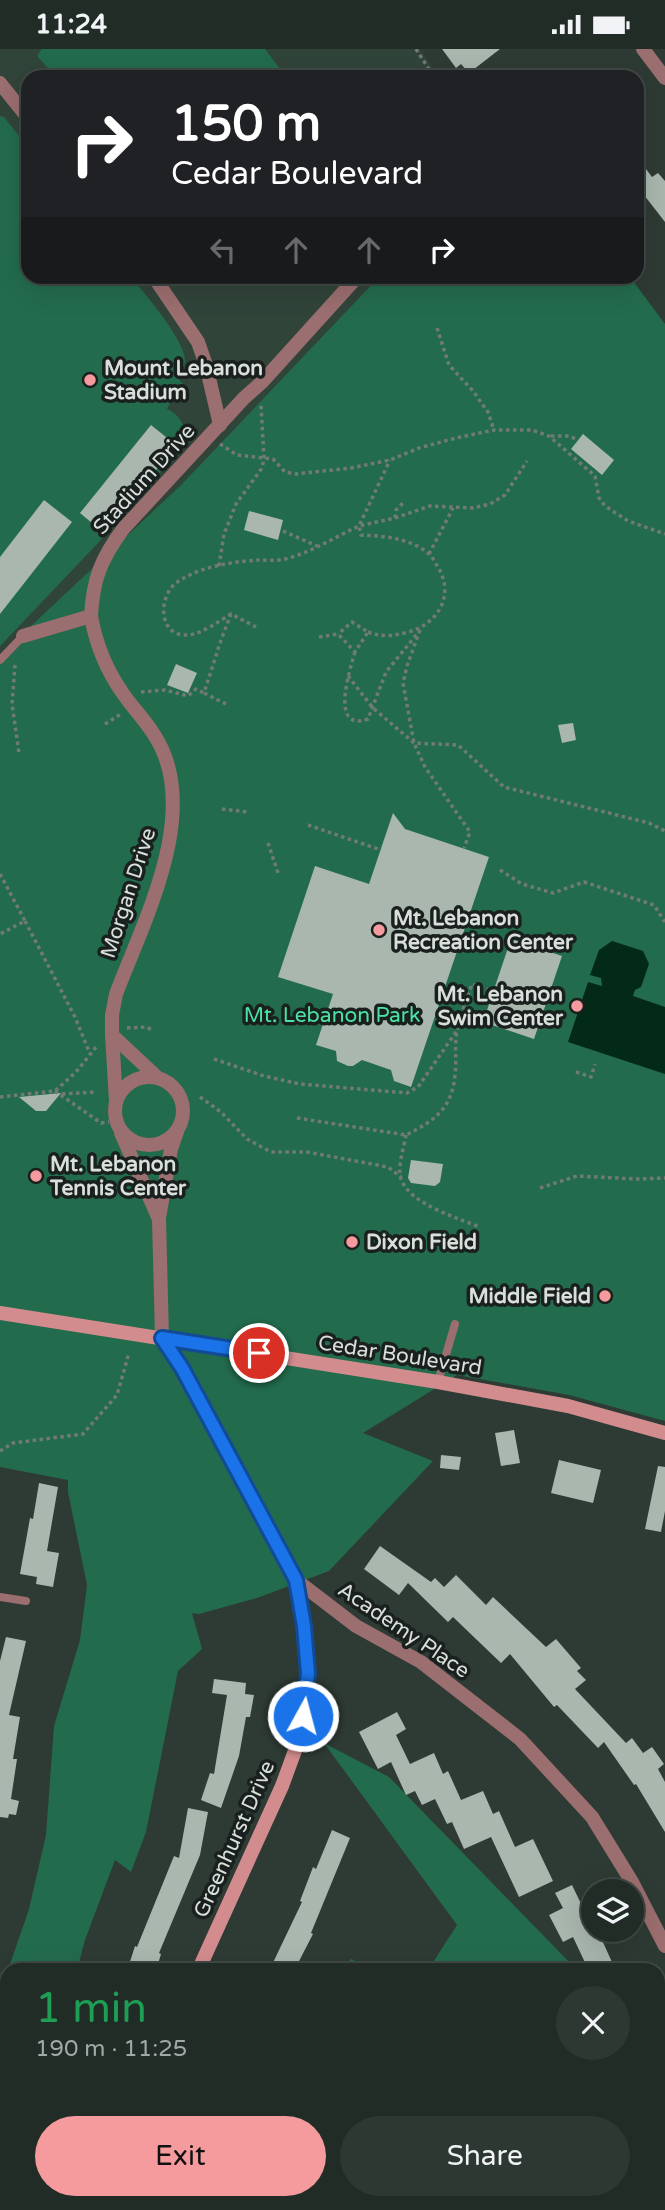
<!DOCTYPE html>
<html lang="en">
<head>
<meta charset="utf-8">
<style>
  body { margin:0; font-family:"Varela Round",sans-serif; background:#2e3833; color:#f1f3f6; height:100vh; display:flex; flex-direction:column; font-size:26px; white-space:nowrap }
  * { box-sizing:border-box; margin:0 }
  p { font-size:23px; color:#a2a7a7 }
  .icon { flex:none; width:38px; height:38px; fill:none; stroke:currentColor; stroke-width:2; stroke-linecap:round; stroke-linejoin:round }
  .map { position:relative; flex:1; overflow:hidden }
  .drawer { position:absolute; left:0px; top:1914px; width:665px; height:247px; display:flex; flex-direction:column; background:#222c27; border-radius:21px 21px 0 0; box-shadow:0 7px 28px #0002,0 0 0 2px #3f4844 }
  .drawer>* { flex:none }
  .hud { position:absolute; left:21px; top:21px; width:623px; height:214px; border-radius:21px; box-shadow:0 7px 28px #0002,0 0 0 2px #3f4844; background:#202124; color:#fff; overflow:hidden }
  .buttons { position:absolute; left:581px; top:1830px; display:grid; gap:14px }
  .buttons a { display:grid; place-items:center; width:63px; height:63px; border-radius:50%; background:#222c27; box-shadow:0 7px 28px #0002,0 0 0 2px #3f4844; font-size:35px }
  .pin { position:absolute; display:grid; place-items:center; width:60px; height:60px; color:#fff; margin:-30px; border:4px solid #fff; border-radius:50%; box-shadow:0 2px 7px #0007 }
  .me { position:absolute; width:77px; margin:-38px; rotate:7deg; stroke-linejoin:round; filter:drop-shadow(0 0 5px #0008) }
  .turn { display:flex; align-items:center; gap:24px; height:147px; padding:0 35px; font-size:32px }
  .turn .icon { width:91px; height:91px; stroke-width:2.5 }
  .turn b { display:block; font-size:49px; line-height:60px }
  .lanes { display:flex; align-items:center; height:66px; padding:0 35px; background:#0003; justify-content:center; gap:35px; direction:ltr }
  .lanes .off { opacity:.35 }
  .round { display:grid; place-items:center; flex:none; width:74px; height:74px; border-radius:37px; background:#2e3833 }
  .summary { display:flex; align-items:center; justify-content:space-between; height:119px; padding:0 35px }
  h1 { font-size:42px; font-weight:600; line-height:52px; color:#1e9e55 }
  .action { display:flex; gap:14px; margin-top:auto; padding:14px 35px }
  .action a { flex:1; height:80px; border-radius:42px; background:#f59b9d; color:#111; font-size:28px; font-weight:600; line-height:80px; text-align:center }
  .action a+a { background:#2e3833; color:#f1f3f6 }
  .status { display:flex; justify-content:space-between; align-items:center; height:49px; padding:0 35px; background:#222c27; direction:ltr }
  .status svg { height:19px; fill:currentColor }
  .map>svg:first-child { display:block }
</style>
</head>
<body>
<div class="status"><b>11:24</b><svg viewBox="0 0 49 12"><path d="M0 12V9h3v3zM5 12V6h3v6zM10 12V3h3v9zM15 12V0h3v12zM26 1h20v11H26zM47 4h2v5h-2z"/></svg></div>
<div class="map">
<svg width="665" height="2161" viewBox="0 0 665 2161">
  <rect width="100%" height="100%" fill="#2e3a34"/>
  <!-- built -->
  <polygon fill="#31443a" points="0,0 420,0 439,28 28,28 28,228 379,228 181,436 0,606"/>
  <!-- green -->
  <g fill="#236b4d">
    <polygon points="42,0 265,0 286,28 56,28 37,7"/>
    <path d="M0 67 4 68 28 98V228H131C144 243 187 294 185 313 184 319 180 322 176 327L183 335 177 341 167 360C180 365 188 380 186 394L98 494 0 597Z"/>
    <polygon points="379,228 630,228 665,275 665,1372 569,1346 457,1326 363,1384 433,1412 329,1522 257,1549 199,1565 192,1564 202,1600 178,1622 146,1783 131,1823 115,1811 85,1891 77,1921 8,1921 29,1860 46,1786 54,1677 80,1591 87,1536 68,1443 68,1431 0,1418 0,606 181,436"/>
    <polygon points="324,1694 389,1728 577,1921 428,1921 457,1876"/>
    <polygon points="351,1910 375,1921 341,1921"/>
    <polygon points="7,1923 7,2154 23,2154 22,2161 0,2161 0,1943"/>
    <polygon points="217,2154 285,2154 282,2161 219,2161"/>
  </g>
  <!-- water -->
  <polygon fill="#032919" points="612,892 643,902 649,915 641,938 635,941 633,947 665,958 665,1025 568,993 588,933 602,937 601,929 590,926 599,901"/>
  <!-- building -->
  <g fill="#a9b7af">
    <polygon points="442,0 500,0 469,24 461,15 456,19"/>
    <polygon points="637,108 652,128 658,124 665,132 665,173 637,137"/>
    <polygon points="151,376 176,396 105,485 80,464"/>
    <polygon points="583,385 614,411 602,426 571,400"/>
    <polygon points="44,451 72,473 0,565 0,508"/>
    <polygon points="249,462 283,471 278,491 244,481"/>
    <polygon points="176,615 197,624 188,644 167,636"/>
    <polygon points="573,674 576,691 562,694 558,676"/>
    <polygon points="393,764 405,780 489,808 411,1038 394,1032 391,1021 362,1011 353,1017 348,1017 337,1012 336,1002 316,996 333,945 278,928 315,817 369,835"/>
    <polygon points="511,890 562,907 534,990 483,973"/>
    <polygon points="61,1044 46,1062 36,1062 19,1048"/>
    <polygon points="411,1111 443,1115 440,1133 435,1137 411,1134 408,1129"/>
    <polygon points="514,1381 520,1414 501,1417 495,1384"/>
    <polygon points="441,1406 461,1408 459,1421 440,1419"/>
    <polygon points="559,1411 601,1421 593,1454 551,1444"/>
    <polygon points="658,1417 665,1418 665,1462 661,1483 645,1480"/>
    <polygon points="39,1434 58,1438 47,1502 59,1504 53,1538 36,1535 37,1528 20,1525 30,1469 33,1470"/>
    <polygon points="380,1497 431,1533 435,1529 444,1538 456,1526 486,1556 493,1548 546,1598 556,1590 581,1619 577,1622 586,1631 575,1640 626,1694 632,1689 643,1704 652,1698 664,1715 658,1720 665,1733 665,1783 636,1735 634,1736 604,1693 598,1699 557,1656 554,1658 510,1605 501,1614 453,1568 448,1573 408,1534 399,1546 364,1520"/>
    <polygon points="6,1588 26,1592 9,1666 20,1668 13,1710 17,1710 11,1750 19,1752 16,1766 9,1765 8,1769 0,1768 0,1612"/>
    <polygon points="214,1630 246,1634 245,1645 254,1646 250,1668 246,1668 239,1707 221,1759 201,1751 210,1724 214,1725 227,1646 212,1644"/>
    <polygon points="397,1663 406,1680 396,1686 410,1715 434,1704 443,1725 448,1722 461,1751 483,1742 493,1765 499,1762 515,1798 533,1790 553,1832 519,1848 491,1788 464,1800 452,1773 447,1775 435,1750 422,1756 415,1742 406,1746 391,1713 378,1720 359,1683"/>
    <polygon points="188,1759 208,1763 200,1806 159,1904 161,1905 156,1922 127,1922 135,1897 137,1898 174,1807 179,1809"/>
    <polygon points="332,1781 350,1789 311,1884 313,1885 294,1922 269,1922 302,1853 300,1852 313,1818 316,1820"/>
    <polygon points="572,1836 599,1892 602,1891 616,1922 589,1922 573,1888 563,1893 549,1866 563,1859 555,1844"/>
  </g>
  <g fill="none" stroke-linecap="round" stroke-linejoin="round">
    <!-- path -->
    <g stroke="#717b76" stroke-width="3.5" stroke-dasharray="3.5 3.5" stroke-linecap="butt">
      <polyline points="416,0 434,28"/>
      <polyline points="437,279 449,316 473,342 488,363 494,381"/>
      <polyline points="551,387 569,387 576,390"/>
      <polyline points="220,395 237,406 273,410 285,423 295,425 351,419 390,411 419,399 456,389 494,381 532,381 549,387 595,427 599,449 605,457 628,472 665,485"/>
      <polyline points="395,469 396,461 403,454"/>
      <polyline points="283,482 317,497"/>
      <polyline points="429,505 453,459"/>
      <polyline points="219,517 224,485 236,455 262,419 264,409 261,356"/>
      <path d="M231 565C219 572 202 585 188 586 158 588 158 548 176 534 198 518 230 513 258 511 266 511 276 512 285 510 310 504 335 488 359 477L390 411"/>
      <polyline points="420,581 407,617 403,634 414,694 425,718 470,783 464,799"/>
      <path d="M368 583C381 588 391 587 405 584 436 577 456 548 438 518 435 514 433 508 429 505 411 489 383 487 361 486L359 477 395 469 430 457 473 459 490 455 505 446 527 412"/>
      <polyline points="319,588 338,585 355,603 368,583 352,573 338,585"/>
      <path d="M355 603C350 620 329 684 368 670L386 623 417 585"/>
      <polyline points="15,616 12,655 19,704"/>
      <polyline points="348,627 373,659 414,694 458,696 504,738 649,774 665,782"/>
      <polyline points="141,643 165,641 188,647 196,640 204,644"/>
      <polyline points="226,655 204,644 221,591 231,565 256,578"/>
      <polyline points="105,675 121,665"/>
      <polyline points="222,760 248,763"/>
      <polyline points="308,776 381,801"/>
      <polyline points="268,794 278,824"/>
      <polyline points="500,821 522,835 553,844 584,833 654,856 665,873"/>
      <polyline points="0,825 25,872 0,885"/>
      <polyline points="25,872 75,968 90,1005"/>
      <polyline points="127,979 147,978 153,982"/>
      <polyline points="214,1010 264,1027 300,1035 407,1044 418,1038 456,983"/>
      <polyline points="576,1023 591,1028 595,1015"/>
      <polyline points="55,1042 101,1074 109,1073"/>
      <polyline points="62,1045 96,1043"/>
      <polyline points="0,1048 55,1042 76,1023 97,997"/>
      <polyline points="200,1048 221,1063 247,1090 271,1103 307,1103 388,1118 401,1128"/>
      <path d="M297 1069 406 1086C434 1072 452 1060 455 1026 457 1012 454 997 457 982 460 966 467 950 472 935L493 942"/>
      <path d="M406 1086C404 1099 397 1118 401 1130 410 1155 457 1169 480 1178"/>
      <polyline points="540,1139 577,1127 638,1130 665,1129"/>
      <polyline points="0,1402 13,1394 83,1385 117,1346 129,1304"/>
    </g>
    <!-- lane -->
    <g stroke="#9b6e6f" stroke-width="8">
      <polyline points="0,611 23,587"/>
      <polyline points="438,1333 455,1275"/>
      <polyline points="0,1548 26,1552"/>
    </g>
    <!-- street -->
    <g stroke="#9b6e6f" stroke-width="14">
      <polyline points="643,0 665,29"/>
      <polyline points="0,34 28,69"/>
      <polyline points="154,228 198,293 206,316 220,376"/>
      <path d="M91 567C96 596 106 621 124 646 133 659 144 670 153 684 204 759 144 871 116 945L112 966V986L116 1052"/>
      <path d="M23 587 91 567C93 530 101 510 123 480L244 349 262 333 357 228"/>
      <polyline points="112,986 158,1029"/>
      <circle cx="149" cy="1062" r="34"/>
      <polyline points="121,1084 158,1168"/>
      <polyline points="162,1289 159,1169 171,1100 177,1083"/>
      <polyline points="296,1531 356,1577 421,1613 520,1690 592,1768 632,1833 665,1897"/>
      <polyline points="658,2077 665,2073"/>
      <polyline points="507,2161 517,2154"/>
    </g>
    <!-- secondary -->
    <g stroke="#d38c8d" stroke-width="14">
      <polyline points="0,1264 438,1333 568,1357 665,1384"/>
      <polyline points="162,1289 182,1319 296,1531 304,1577 308,1624 300,1688 282,1737 198,1922"/>
      <polyline points="119,2161 120,2154"/>
    </g>
  </g>
  <g fill="none" stroke-linecap="round" stroke-linejoin="round">
    <defs>
      <polyline id="route" points="259,1304 162,1289 182,1319 296,1531 304,1577 308,1624 303,1667"/>
    </defs>
    <!-- route casing -->
    <use href="#route" stroke="#114b97" stroke-width="18"/>
    <!-- route -->
    <use href="#route" stroke="#1a73e8" stroke-width="12"/>
  </g>
  <!-- markers -->
  <g fill="#f59b9d" stroke="#1a201d" stroke-width="2.5">
    <circle cx="90" cy="331" r="7"/>
    <circle cx="379" cy="881" r="7"/>
    <circle cx="577" cy="957" r="7"/>
    <circle cx="36" cy="1127" r="7"/>
    <circle cx="352" cy="1193" r="7"/>
    <circle cx="605" cy="1247" r="7"/>
  </g>
  <g text-anchor="middle" stroke-width="7" stroke-linejoin="round" paint-order="stroke">
    <!-- poi labels -->
    <g font-size="21" font-weight="bold" fill="#d9e0dc" stroke="#1a201d" text-anchor="start">
      <text x="104" y="326">Mount Lebanon<tspan x="104" dy="24">Stadium</tspan></text>
      <text x="393" y="876">Mt. Lebanon<tspan x="393" dy="24">Recreation Center</tspan></text>
      <text x="563" y="952" text-anchor="end">Mt. Lebanon<tspan x="563" dy="24">Swim Center</tspan></text>
      <text x="50" y="1122">Mt. Lebanon<tspan x="50" dy="24">Tennis Center</tspan></text>
      <text x="366" y="1200">Dixon Field</text>
      <text x="591" y="1254" text-anchor="end">Middle Field</text>
    </g>
    <!-- street labels -->
    <g font-size="21" fill="#d9e0dc" stroke="#1a201d">
      <text transform="translate(144 430) rotate(-48)" y="7">Stadium Drive</text>
      <text transform="translate(128 844) rotate(-72)" y="7">Morgan Drive</text>
      <text transform="translate(400 1306) rotate(9)" y="7">Cedar Boulevard</text>
      <text transform="translate(404 1581) rotate(34)" y="7">Academy Place</text>
      <text transform="translate(234 1790) rotate(-66)" y="7">Greenhurst Drive</text>
    </g>
    <!-- park labels -->
    <g font-size="21" fill="#49e4a5" stroke="#1a201d">
      <text x="332" y="973">Mt. Lebanon Park</text>
    </g>
  </g>
</svg>
<div class="buttons">
<a><svg class="icon" aria-label="layers" viewBox="0 0 24 24"><path d="M12 4l9 5-9 5-9-5zM3 14l9 5 9-5"/></svg></a>
</div>
<div class="pin" style="left:259px;top:1304px;background:#d93025"><svg class="icon" aria-label="arrive" viewBox="0 0 24 24"><path d="M6 21V4h12l-3 4 3 4H6"/></svg></div>
<svg class="me" style="left:303px;top:1667px" viewBox="-20 -20 40 40"><circle r="17" fill="#1a73e8" stroke="#fff" stroke-width="3"/><path d="M0-11L8 9 0 5-8 9z" fill="#fff"/></svg>
<div class="hud">
<div class="turn"><svg class="icon" aria-label="right" viewBox="0 0 24 24"><path d="M7 20v-9h11M14 6l5 5-5 5"/></svg><div><b>150 m</b>Cedar Boulevard</div></div>
<div class="lanes"><svg class="icon off" aria-label="left" viewBox="0 0 24 24"><path d="M17 20v-9H6M10 6l-5 5 5 5"/></svg><svg class="icon off" aria-label="ahead" viewBox="0 0 24 24"><path d="M12 20V5M6 11l6-6 6 6"/></svg><svg class="icon off" aria-label="ahead" viewBox="0 0 24 24"><path d="M12 20V5M6 11l6-6 6 6"/></svg><svg class="icon" aria-label="right" viewBox="0 0 24 24"><path d="M7 20v-9h11M14 6l5 5-5 5"/></svg></div>
</div>
<section class="drawer">
<div class="summary"><div><h1>1 min</h1><p>190 m · 11:25</p></div><a class="round"><svg class="icon" aria-label="close" viewBox="0 0 24 24"><path d="M6 6l12 12M18 6L6 18"/></svg></a></div>
<div class="action"><a>Exit</a><a>Share</a></div>
</section>
</div>
</body>
</html>
